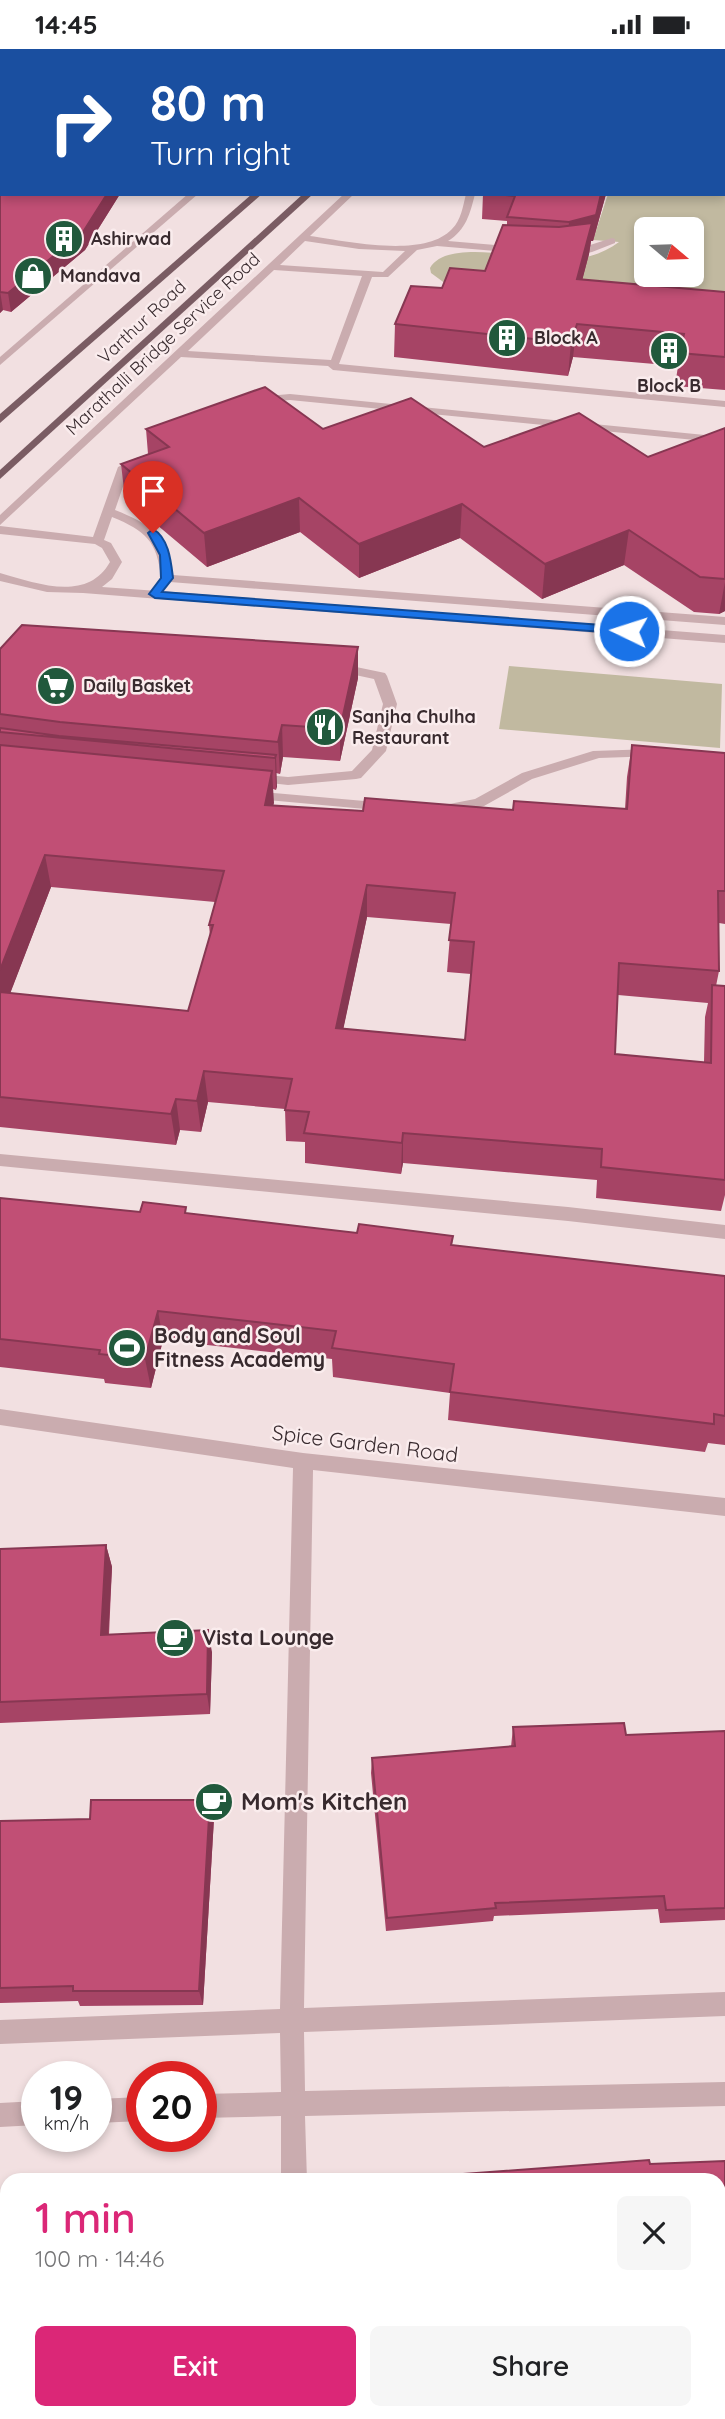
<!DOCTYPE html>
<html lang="en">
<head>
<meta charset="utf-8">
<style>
  body { margin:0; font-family:Quicksand,sans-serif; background:#f6f6f6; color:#202124; height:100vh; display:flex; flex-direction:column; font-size:26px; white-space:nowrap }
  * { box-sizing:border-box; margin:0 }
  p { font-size:23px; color:#757577 }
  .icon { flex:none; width:38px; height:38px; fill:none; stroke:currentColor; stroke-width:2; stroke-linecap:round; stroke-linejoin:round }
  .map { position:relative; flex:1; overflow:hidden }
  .side { position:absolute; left:0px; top:2124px; width:726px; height:247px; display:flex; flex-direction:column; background:#fff; border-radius:21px 21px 0 0; box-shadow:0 4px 10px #0003 }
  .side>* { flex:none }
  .banner { position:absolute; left:0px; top:0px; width:726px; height:147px; box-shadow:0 4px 10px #0003; background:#1a4fa0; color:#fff; overflow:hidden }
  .needle { width:46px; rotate:109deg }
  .controls { position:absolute; left:634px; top:168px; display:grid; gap:14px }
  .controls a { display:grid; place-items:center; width:70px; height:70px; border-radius:10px; background:#fff; box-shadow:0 4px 10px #0003; font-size:35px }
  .speed { position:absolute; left:21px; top:2012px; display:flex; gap:14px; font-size:35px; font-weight:700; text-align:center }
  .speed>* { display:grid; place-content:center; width:91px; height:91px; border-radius:50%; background:#fff; box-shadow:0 4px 10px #0003; line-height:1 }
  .speed small { font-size:18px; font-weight:400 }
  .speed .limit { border:10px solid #d22; background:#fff; color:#111 }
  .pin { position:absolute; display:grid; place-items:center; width:60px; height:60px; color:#fff; margin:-72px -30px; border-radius:50% 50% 50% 0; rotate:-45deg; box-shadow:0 0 7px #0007 }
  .pin .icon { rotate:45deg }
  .me { position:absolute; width:77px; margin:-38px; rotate:274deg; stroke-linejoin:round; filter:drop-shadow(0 0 5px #0008) }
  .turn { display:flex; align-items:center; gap:24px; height:147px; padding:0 35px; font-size:32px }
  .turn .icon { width:91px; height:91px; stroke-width:2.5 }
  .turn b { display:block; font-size:49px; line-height:60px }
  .round { display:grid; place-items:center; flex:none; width:74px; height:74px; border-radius:10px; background:#f6f6f6 }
  .headline { display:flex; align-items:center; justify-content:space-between; height:119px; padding:0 35px }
  h1 { font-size:42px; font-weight:600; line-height:52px; color:#db2777 }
  .cta { display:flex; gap:14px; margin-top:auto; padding:14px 35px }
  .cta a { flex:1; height:80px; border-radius:10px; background:#db2777; color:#fff; font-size:28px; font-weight:600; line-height:80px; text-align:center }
  .cta a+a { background:#f6f6f6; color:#202124 }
  .status { display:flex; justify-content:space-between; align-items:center; height:49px; padding:0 35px; background:#fff; direction:ltr }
  .status svg { height:19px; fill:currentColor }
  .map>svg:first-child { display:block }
</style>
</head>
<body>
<div class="status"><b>14:45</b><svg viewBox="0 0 49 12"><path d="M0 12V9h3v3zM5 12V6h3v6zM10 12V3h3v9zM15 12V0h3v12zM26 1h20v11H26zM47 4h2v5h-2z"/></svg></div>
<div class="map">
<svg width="725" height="2370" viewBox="0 0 725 2370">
  <rect width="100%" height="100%" fill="#f2e0e1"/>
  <!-- green -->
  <g fill="#c1b9a0" fill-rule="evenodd">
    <path d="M608 145 725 147V262L441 240 446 235 431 224 430 219C448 187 535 213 567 211 586 210 604 204 619 193L593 191ZM646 180H691V226H646Z"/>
    <polygon points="509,617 722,635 720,699 499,680"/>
  </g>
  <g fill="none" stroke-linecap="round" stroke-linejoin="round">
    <!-- minor -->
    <g fill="#caacaf" fill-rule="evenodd">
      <polygon points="355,0 363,0 354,2"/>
      <polygon points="371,0 392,0 394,2 372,2"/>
      <polygon points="188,145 198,145 0,316 0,308"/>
      <path d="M344 145H354L310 187C347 192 424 210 452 180 461 171 463 157 466 145H475C470 165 466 181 448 192L518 198 523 201 518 204 437 197 417 201 388 228H372L339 315 725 352V358L333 321 328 317 181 308 0 476V466ZM305 192 359 200 405 202 383 223 280 216ZM274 221 362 227 331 311 188 302Z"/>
      <polygon points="612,189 615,190 615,194 592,203 567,208 562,205"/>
      <polygon points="290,345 725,388 725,394 290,351 256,354 251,351 256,348"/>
      <path d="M138 408 144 411 129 420 115 461C150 475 168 486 173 526L725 568V576L170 533 161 542 725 586V594L83 544 47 543 0 532V524C36 534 87 554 110 513L102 499 95 495 0 485V477L93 488 118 418ZM112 468C146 482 157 492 161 529L154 539 158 542 102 538 112 530 122 513 111 494 104 491Z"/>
      <polygon points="337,614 385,624 387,627 397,655 386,702 361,729 356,730 288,736 251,732 249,729 256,725 288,728 352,722 372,701 383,655 374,630 332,621 332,615"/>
      <polygon points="652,700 657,701 657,707 599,709 532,730 484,757 439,765 432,761 439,757 475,750 522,724 593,702"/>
      <polygon points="251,742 387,754 394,758 387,762 246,749 246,743"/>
      <polygon points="0,1105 568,1158 725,1176 725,1190 568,1172 0,1117"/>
      <polygon points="0,1360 303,1404 725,1449 725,1467 313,1421 304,1959 725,1943 725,1967 304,1983 305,2042 725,2033 725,2057 305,2067 307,2132 281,2132 281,2067 201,2069 201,2045 281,2043 280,1984 0,1995 0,1971 280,1960 293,1419 0,1376"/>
      <polygon points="142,2048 142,2072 96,2074 96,2050"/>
      <polygon points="37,2052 37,2076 0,2078 0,2054"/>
      <polygon points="286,2364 312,2364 313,2370 285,2370"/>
    </g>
    <!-- major -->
    <g fill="#7a5c63" fill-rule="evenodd">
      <polygon points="418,0 427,0 416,2"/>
      <polygon points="465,0 474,0 464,2"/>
      <polygon points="252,145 262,145 0,374 0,365"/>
      <polygon points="303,145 313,145 0,430 0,421"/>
    </g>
  </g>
  <!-- wall -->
  <g fill="#a64465" fill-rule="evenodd">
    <polygon points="0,0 264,0 264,2 2,145 120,145 85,201 11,263 3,261 0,264"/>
    <polygon points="483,145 606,145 593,192 591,192 589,205 582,231 725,243 725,341 675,337 678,317 573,308 568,327 394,308 395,275 442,239 485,222 507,176 507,172 482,170"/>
    <polygon points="725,379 725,562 719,565 694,563 624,516 542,550 460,489 359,529 300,483 207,518 125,449 121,415 148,405 146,380 323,380 484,398 648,408"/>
    <path d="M358 598V629L340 712 283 708 280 725 276 724V741L273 740V757L363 762 625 760 627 728 632 696 725 704V875L719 874V922L716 937H725V1146L721 1162 596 1149 597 1131 403 1114 401 1125 305 1114V1093L286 1092 285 1060 208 1053 201 1083 180 1081 176 1096 0 1078V600ZM51 838 215 853 209 876 210 887 188 962 10 944ZM367 868 451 875 447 923 471 925 465 991 343 980ZM618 946 708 954 705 968 704 1013 615 1005Z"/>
    <polygon points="0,1149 140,1163 187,1164 357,1184 453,1187 452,1196 725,1227 725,1396 708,1394 705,1403 448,1371 450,1344 333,1328 332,1310 163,1291 151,1339 105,1334 104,1330 0,1318"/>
    <polygon points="106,1496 112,1518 109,1586 212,1603 210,1665 0,1674 0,1500"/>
    <polygon points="513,1678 626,1686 725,1682 725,1871 660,1874 658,1860 494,1867 493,1872 386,1882 371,1724 372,1709 511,1698"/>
    <polygon points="210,1751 214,1769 203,1956 80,1957 78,1952 0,1954 0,1772 90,1770"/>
  </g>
  <!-- shaded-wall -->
  <g fill="#873752">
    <polygon points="107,145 120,145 85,201 11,263 8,244"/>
    <polygon points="601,145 606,145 593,192 591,192 589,205 574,263 567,199 569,173"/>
    <polygon points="0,242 3,261 0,264"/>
    <polygon points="577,275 573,308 568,327 571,294"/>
    <polygon points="299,449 300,483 207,518 204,484"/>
    <polygon points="462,455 460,489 359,529 359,495"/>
    <polygon points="629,481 624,516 542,550 545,515"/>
    <polygon points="725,533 725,562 719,565"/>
    <polygon points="358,598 358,629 340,712 340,680"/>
    <polygon points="282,676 283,708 280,725 278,693"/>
    <polygon points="276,706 277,738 276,741 275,709"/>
    <polygon points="272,722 274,754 266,788 265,756"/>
    <polygon points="45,806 51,838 0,971 0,921"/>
    <polygon points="367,836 367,868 337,1010 336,979"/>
    <polygon points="204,1022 208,1053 201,1083 197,1052"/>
    <polygon points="176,1050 180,1081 176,1096 171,1065"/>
    <polygon points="403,1084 403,1114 401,1125 402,1094"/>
    <polygon points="158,1262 163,1291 151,1339 145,1310"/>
    <polygon points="106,1496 112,1518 107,1608 101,1586"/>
    <polygon points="208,1581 212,1603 210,1665 207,1645"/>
    <polygon points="210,1751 214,1769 203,1956 199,1942"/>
    <rect x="239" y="2364" width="4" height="6"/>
  </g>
  <!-- building -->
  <g fill="#c14f75" stroke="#873752" stroke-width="2" fill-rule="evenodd">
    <polygon points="0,0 260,0 260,2 2,2 2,145 107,145 83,183 8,244 0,243"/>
    <rect x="724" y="10" width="1" height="102"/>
    <polygon points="496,145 601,145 596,166 569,173 507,168 515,147"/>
    <polygon points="592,174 577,230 725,243 725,308 680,304 684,285 577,275 571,294 395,275 411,237 442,239 450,219 485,222 503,176 559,178"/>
    <polygon points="265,338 323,380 411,349 484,398 579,364 648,408 725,379 725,530 700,528 629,481 545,515 462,455 359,495 299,449 204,484 121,415 169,398 146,380"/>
    <polygon points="22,576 358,598 340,680 282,676 278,693 60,673 0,665 0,600"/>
    <polygon points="0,679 59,687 276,706 275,709 0,683"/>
    <path d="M0 696 272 722 265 756 363 762 365 749 513 761 514 752 627 760 632 696 725 704V842H718L719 922 619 914 615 1005 711 1014 712 936 725 937V1131L601 1118 602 1100 403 1084 402 1094 304 1084 309 1063 285 1061 292 1030 204 1022 197 1052 176 1050 171 1065 0 1048V943L188 962 213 876H209L224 822 45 806 0 921ZM367 836 455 844 449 891 474 893 465 991 336 979Z"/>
    <polygon points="0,1149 140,1163 143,1153 186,1158 185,1164 357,1184 359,1175 453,1187 451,1196 725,1227 725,1367 714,1365 714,1375 450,1343 454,1315 332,1299 336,1282 158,1262 145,1310 99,1305 100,1301 0,1290"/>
    <polygon points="106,1496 101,1586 208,1581 207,1645 0,1653 0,1500"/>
    <polygon points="624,1674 626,1686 725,1682 725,1859 666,1861 664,1847 495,1854 496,1859 387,1869 372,1709 515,1697 513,1678"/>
    <polygon points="91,1751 210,1751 199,1942 73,1942 73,1937 0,1939 0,1772 90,1770"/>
    <polygon points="649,2111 650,2115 725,2112 725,2370 471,2370 471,2364 719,2364 719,2132 437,2132 437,2127"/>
    <polygon points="0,2286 7,2286 7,2364 239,2364 239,2370 0,2370"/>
  </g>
  <!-- route -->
  <path fill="#1a73e8" stroke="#114b97" stroke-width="2" d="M153 480C169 489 171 513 173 529L162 543 629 578 634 582 629 585 155 549 149 545 161 529 160 506 148 484Z"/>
  <!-- icons -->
  <defs>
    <symbol id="building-disc" viewBox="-11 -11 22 22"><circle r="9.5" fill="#21593c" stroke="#faeced"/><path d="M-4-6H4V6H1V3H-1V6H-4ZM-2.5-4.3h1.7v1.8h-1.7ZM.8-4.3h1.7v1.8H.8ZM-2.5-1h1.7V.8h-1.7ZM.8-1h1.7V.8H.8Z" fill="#fff"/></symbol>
    <symbol id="shop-disc" viewBox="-11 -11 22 22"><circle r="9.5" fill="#21593c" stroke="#faeced"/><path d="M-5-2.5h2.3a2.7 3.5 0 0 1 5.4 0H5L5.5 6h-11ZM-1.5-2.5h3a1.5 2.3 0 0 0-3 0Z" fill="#fff"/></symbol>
    <symbol id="supermarket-disc" viewBox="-11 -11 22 22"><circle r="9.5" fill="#21593c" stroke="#faeced"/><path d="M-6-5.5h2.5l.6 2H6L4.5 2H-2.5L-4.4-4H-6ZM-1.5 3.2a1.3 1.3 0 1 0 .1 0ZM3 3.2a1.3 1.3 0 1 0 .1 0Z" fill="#fff"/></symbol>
    <symbol id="restaurant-disc" viewBox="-11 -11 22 22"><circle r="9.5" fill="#21593c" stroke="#faeced"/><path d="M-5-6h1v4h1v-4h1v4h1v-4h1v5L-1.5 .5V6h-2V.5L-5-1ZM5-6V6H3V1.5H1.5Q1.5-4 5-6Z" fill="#fff"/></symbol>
    <symbol id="stadium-disc" viewBox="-11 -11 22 22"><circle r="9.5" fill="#21593c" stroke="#faeced"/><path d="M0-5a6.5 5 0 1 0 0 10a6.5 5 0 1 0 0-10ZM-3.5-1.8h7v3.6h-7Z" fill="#fff"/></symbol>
    <symbol id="cafe-disc" viewBox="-11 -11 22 22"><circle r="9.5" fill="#21593c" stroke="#faeced"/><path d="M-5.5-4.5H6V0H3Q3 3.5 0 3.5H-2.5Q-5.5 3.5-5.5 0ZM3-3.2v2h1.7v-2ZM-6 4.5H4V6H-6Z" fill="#fff"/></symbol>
  </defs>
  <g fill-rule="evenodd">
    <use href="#building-disc" x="42" y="168" width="44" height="44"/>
    <use href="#shop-disc" x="11" y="205" width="44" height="44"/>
    <use href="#building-disc" x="485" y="267" width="44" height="44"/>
    <use href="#building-disc" x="647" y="280" width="44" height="44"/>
    <use href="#supermarket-disc" x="34" y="615" width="44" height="44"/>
    <use href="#restaurant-disc" x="303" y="656" width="44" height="44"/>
    <use href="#stadium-disc" x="105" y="1277" width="44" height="44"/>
    <use href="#cafe-disc" x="153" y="1567" width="44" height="44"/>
    <use href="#cafe-disc" x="192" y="1731" width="44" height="44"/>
  </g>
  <g text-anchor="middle" stroke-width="5" stroke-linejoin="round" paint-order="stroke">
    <!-- far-poi labels -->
    <g font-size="18" font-weight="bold" fill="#382a2e" stroke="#faeced" text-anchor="start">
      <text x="91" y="196">Ashirwad</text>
      <text x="60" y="233">Mandava</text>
      <text x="534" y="295">Block A</text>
      <text x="669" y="343" text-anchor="middle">Block B</text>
      <text x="83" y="643">Daily Basket</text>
      <text x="352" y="674">Sanjha Chulha<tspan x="352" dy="21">Restaurant</tspan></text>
    </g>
    <!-- far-street labels -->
    <g font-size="18" fill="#382a2e" stroke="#faeced">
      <text transform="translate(142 273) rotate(-43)" y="6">Varthur Road</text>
      <text transform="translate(163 295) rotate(-43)" y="6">Marathalli Bridge Service Road</text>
    </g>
    <!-- poi labels -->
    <g font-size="21" font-weight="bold" fill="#382a2e" stroke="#faeced" text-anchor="start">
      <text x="154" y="1294">Body and Soul<tspan x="154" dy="24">Fitness Academy</tspan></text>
      <text x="202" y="1596">Vista Lounge</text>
    </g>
    <!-- street labels -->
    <g font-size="21" fill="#382a2e" stroke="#faeced">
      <text transform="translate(365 1395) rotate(7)" y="7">Spice Garden Road</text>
    </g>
    <!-- near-poi labels -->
    <g font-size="24" font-weight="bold" fill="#382a2e" stroke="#faeced" text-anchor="start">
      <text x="241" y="1761">Mom's Kitchen</text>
    </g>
  </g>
</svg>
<div class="controls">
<a><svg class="needle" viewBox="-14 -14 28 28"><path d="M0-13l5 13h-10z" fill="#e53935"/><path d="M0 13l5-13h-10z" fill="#757577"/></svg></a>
</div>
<div class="speed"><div>19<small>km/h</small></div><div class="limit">20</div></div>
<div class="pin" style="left:153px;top:484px;background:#d93025"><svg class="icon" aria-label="arrive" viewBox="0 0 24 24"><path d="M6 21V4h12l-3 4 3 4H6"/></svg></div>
<svg class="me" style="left:629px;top:582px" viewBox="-20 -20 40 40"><circle r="17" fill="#1a73e8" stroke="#fff" stroke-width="3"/><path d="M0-11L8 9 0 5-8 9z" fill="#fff"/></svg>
<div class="banner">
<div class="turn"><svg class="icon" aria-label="right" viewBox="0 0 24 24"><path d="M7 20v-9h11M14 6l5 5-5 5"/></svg><div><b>80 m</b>Turn right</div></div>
</div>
<section class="side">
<div class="headline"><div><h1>1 min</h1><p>100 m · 14:46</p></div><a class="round"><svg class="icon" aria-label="close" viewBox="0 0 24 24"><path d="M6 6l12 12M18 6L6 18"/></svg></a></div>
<div class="cta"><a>Exit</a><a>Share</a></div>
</section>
</div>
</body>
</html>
